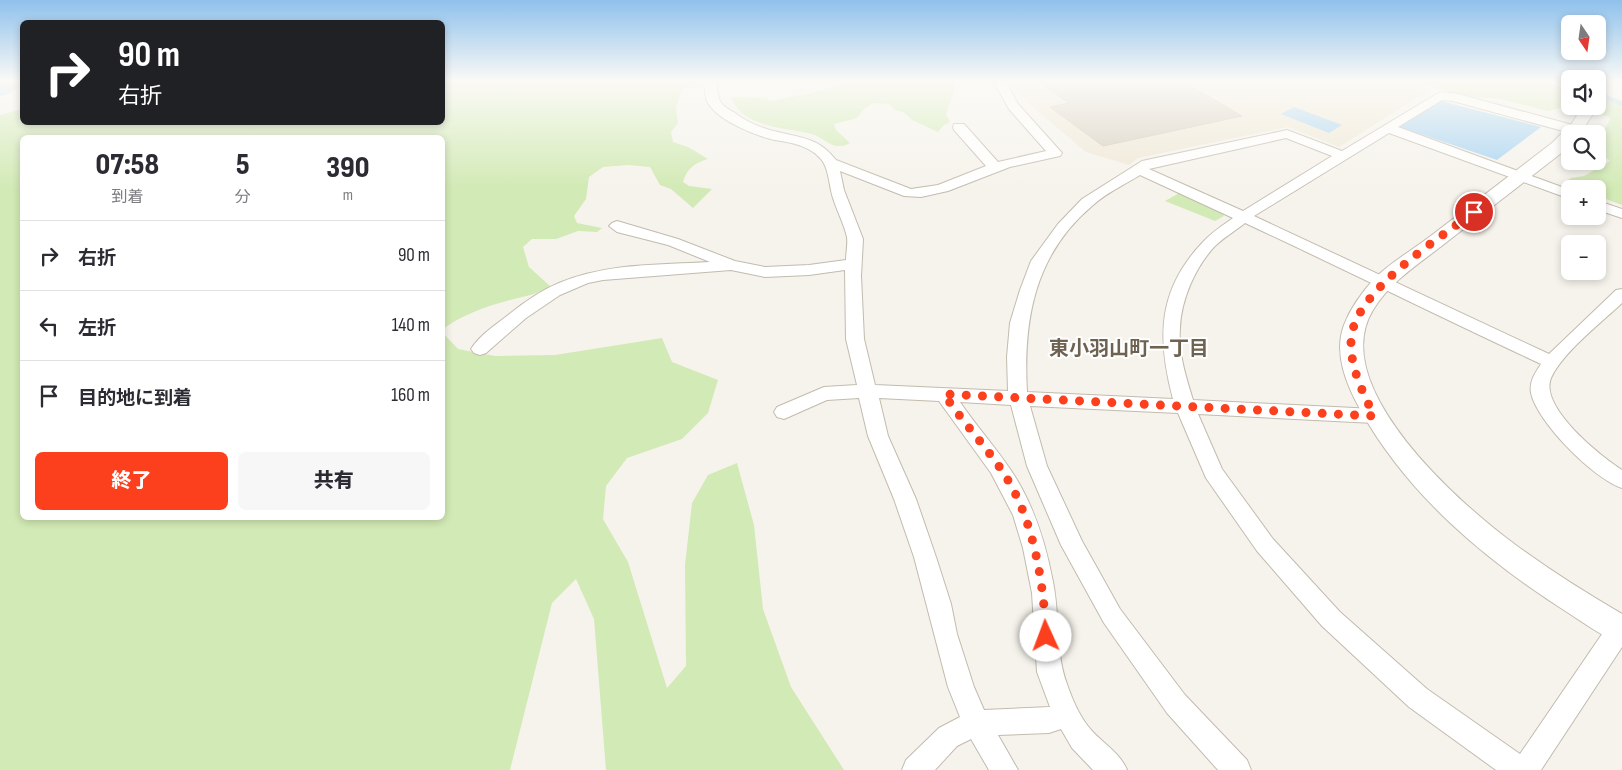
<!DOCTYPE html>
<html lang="ja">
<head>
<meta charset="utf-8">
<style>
  body { margin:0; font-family:"Sofia Sans Condensed","Noto Sans JP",sans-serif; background:#f7f7f7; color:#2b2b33; height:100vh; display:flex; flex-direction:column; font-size:19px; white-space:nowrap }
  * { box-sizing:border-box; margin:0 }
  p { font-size:16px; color:#7c7c81 }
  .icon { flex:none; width:28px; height:28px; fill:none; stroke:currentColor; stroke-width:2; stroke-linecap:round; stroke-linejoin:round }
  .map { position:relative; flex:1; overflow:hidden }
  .drawer { position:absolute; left:20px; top:135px; width:425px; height:385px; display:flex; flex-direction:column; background:#fff; border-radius:8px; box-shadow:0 2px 8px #0003 }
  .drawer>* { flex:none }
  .guide { position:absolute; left:20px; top:20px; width:425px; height:105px; border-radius:8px; box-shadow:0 2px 8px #0003; background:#202124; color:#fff; overflow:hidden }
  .needle { width:32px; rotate:167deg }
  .controls { position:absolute; left:1561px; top:15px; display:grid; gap:10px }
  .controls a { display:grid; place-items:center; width:45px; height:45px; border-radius:8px; background:#fff; box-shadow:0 2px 8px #0003; font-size:25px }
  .pin { position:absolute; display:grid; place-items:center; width:42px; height:42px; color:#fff; margin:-21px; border:2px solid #fff; border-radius:50%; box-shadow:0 1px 5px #0007 }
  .me { position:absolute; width:55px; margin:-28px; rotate:358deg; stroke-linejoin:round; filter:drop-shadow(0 0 4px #0008) }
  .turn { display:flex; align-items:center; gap:18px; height:105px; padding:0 15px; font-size:22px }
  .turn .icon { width:65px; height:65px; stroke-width:2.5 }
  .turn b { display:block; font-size:35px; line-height:42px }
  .eta { display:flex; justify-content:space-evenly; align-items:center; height:85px; text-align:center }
  .eta b { font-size:30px; font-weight:800; line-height:35px }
  .action { display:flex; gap:10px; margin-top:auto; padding:10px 15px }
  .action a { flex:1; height:58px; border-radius:8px; background:#fc3f1d; color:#fff; font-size:20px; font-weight:800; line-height:58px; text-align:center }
  .action a+a { background:#f7f7f7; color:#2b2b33 }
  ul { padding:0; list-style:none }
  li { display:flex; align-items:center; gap:15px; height:70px; padding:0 15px; border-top:1px solid #e1e1e2 }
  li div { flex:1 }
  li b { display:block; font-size:19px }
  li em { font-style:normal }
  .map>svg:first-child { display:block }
</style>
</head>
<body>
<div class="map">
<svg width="1622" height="770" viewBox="0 0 1622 770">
  <rect width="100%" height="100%" fill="#f6f3ec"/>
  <!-- education -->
  <polygon fill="#efe8d6" points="1009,82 1401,82 1415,83 1431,89 1339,147 1288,127 1138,158 1129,165 1086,152 1029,104"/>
  <!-- green -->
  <g fill="#d2eab5">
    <path d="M443 82H702L701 86 682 89 676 108 678 123 671 132 673 142 688 147 708 159C695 163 687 168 683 182L689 186 712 189 693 208 671 189 660 185 650 167 628 165 603 167 589 177 586 199 574 216 577 223 602 228 597 232 578 231 556 239H532L523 247 529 267 550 286C535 295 530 295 514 299 490 305 463 314 443 329L442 138H22V518H442L443 333 458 349 495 356 555 355 662 338 672 362 718 380 708 413 682 439 627 458 606 486 603 519 628 562 667 688 686 666 685 565 692 503 708 475 737 463 754 525 763 609 791 687 844 770H606L594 619 576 579 552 603 510 770H0V115L22 109V122H442Z"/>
    <path d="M850 82H954V92L946 114 950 122 943 126 938 132 912 120 905 113 895 110 889 104 873 103 864 109 857 118 834 124 836 130 850 143C832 152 827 139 812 134 785 127 742 128 731 97L765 98 771 101 812 93Z"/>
    <path d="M1416 82H1529L1550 84 1570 91V106H1598V96L1622 100V205L1598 196V189H1576L1565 182 1571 178 1584 176 1610 161 1598 150C1597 134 1607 131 1610 117L1565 107 1548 111 1501 99 1464 96Z"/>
    <polygon points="1181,192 1220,209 1224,216 1215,221 1165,201"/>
  </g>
  <!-- water -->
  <g fill="#a9d4f2">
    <polygon points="1437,100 1541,127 1497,160 1400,127"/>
    <polygon points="1294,107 1342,125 1329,133 1281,114"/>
  </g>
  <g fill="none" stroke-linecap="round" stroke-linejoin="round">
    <!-- stream -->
    <polyline stroke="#a9d4f2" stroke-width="4.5" points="1598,93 1622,104"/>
    <!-- river -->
    <polygon fill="#a9d4f2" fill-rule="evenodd" points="0,82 22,82 22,85 8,94 0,96"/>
  </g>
  <!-- building -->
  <polygon fill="#d8cfc1" stroke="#d3c7b4" points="1039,82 1157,82 1157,85 1184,82 1242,116 1103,146 1050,107 1069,103"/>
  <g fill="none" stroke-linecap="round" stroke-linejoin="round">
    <defs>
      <g id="minor">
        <path d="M704 82H716C717 87 717 95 720 101 723 106 729 110 735 113 747 122 763 129 778 132 802 138 819 138 836 160L911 189 938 185 986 166 954 130 953 127 954 124H964L998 162 1046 151 1009 109 994 82H1006L1018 104 1062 153 1060 156 1010 167 948 191 921 197 904 196 840 171 844 190 863 239 861 276 864 339 875 385 1008 391 1007 357 1010 323 1020 290 1031 261 1058 224 1082 199 1142 161 1287 130 1342 151 1440 92 1458 94 1580 127 1581 130 1580 133 1574 134 1453 101 1442 100 1398 127 1570 190V199L1389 133 1254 216 1549 354 1616 290 1622 289V303C1602 322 1562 353 1551 378 1539 407 1600 456 1622 470V488C1594 479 1537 422 1531 393 1529 382 1535 373 1541 364 1442 318 1344 269 1245 223 1235 231 1223 238 1214 247 1195 268 1181 300 1180 328 1178 353 1186 377 1193 400L1374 409 1381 411 1384 416 1381 421 1374 423 1198 414 1222 469 1273 539 1340 612 1427 689 1520 754 1613 618 1622 615V647L1541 770H1496L1409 707 1322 626 1257 551 1206 478 1178 413 1030 406 1047 466 1082 541 1120 609 1185 695 1247 760 1251 770H1218L1167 713 1104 623 1061 545 1027 466 1011 405 960 402C977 427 998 450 1014 475 1035 508 1046 545 1053 582 1060 616 1055 652 1067 684 1072 699 1080 718 1092 731 1104 744 1120 753 1127 770H1093L1072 748 1061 729 1049 733 998 735 1018 770H989L971 739 957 746 935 770H902L906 760 939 728 960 717 948 687 914 557 894 499 868 436 859 398 827 400 784 419 777 417 774 412 777 407 824 387 857 385 846 339 845 270 809 275 765 277 731 270 603 280 588 283 560 295 526 318 486 353 480 355 474 353 471 349C479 336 495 325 507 316 523 303 540 291 559 283 606 263 660 265 710 262L668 245 617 232 609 226 612 223 617 221 678 239 735 261 765 267 809 265 846 260C846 253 848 244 847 237 844 224 837 211 833 198 829 186 829 167 820 158 808 145 792 143 775 140 756 136 716 120 707 101 705 96 705 88 704 82ZM1286 138 1332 156 1243 211 1149 169ZM1140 175 1233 218C1223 225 1211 233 1203 242 1157 290 1157 339 1173 399L1027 392C1023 321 1034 255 1092 206 1106 193 1124 185 1140 175ZM879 398 939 401 991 473 1013 515 1023 548 1032 593 1037 672 1050 707 984 710 974 687 957 634 951 604 936 557 916 499 888 436Z"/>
        <polygon points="1598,201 1622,209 1622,218 1598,210"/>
      </g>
      <path id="tertiary" d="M1582 106H1598L1580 134H1570V144L1564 151C1525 181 1487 211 1448 241 1422 262 1391 280 1373 310 1326 387 1461 505 1517 546 1551 571 1586 593 1622 614V644C1603 637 1587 625 1570 614 1488 562 1409 497 1361 411 1347 386 1333 354 1344 325 1350 309 1363 291 1375 278 1391 262 1414 249 1432 235 1472 204 1512 174 1552 143L1573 122Z"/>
    </defs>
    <!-- minor casing -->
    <use href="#minor" stroke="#c2bbae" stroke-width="2"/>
    <!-- tertiary casing -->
    <use href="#tertiary" stroke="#c2bbae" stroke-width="2"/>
    <!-- minor -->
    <use href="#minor" fill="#fff" fill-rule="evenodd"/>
    <!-- tertiary -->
    <use href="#tertiary" fill="#fff" fill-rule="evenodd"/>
  </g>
  <!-- sky -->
  <linearGradient id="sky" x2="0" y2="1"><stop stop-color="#8fc1ec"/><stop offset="0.43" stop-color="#fbfaf6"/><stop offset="1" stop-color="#fbfaf6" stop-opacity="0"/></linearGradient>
  <rect width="1622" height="189" fill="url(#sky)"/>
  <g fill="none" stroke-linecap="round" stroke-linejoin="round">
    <!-- route -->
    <path stroke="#fc3f1d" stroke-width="9" stroke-dasharray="0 16.2" d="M1046 636C1044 585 1034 521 1006 477 988 448 963 423 944 394L1374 416C1363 392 1351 370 1351 343 1350 293 1438 240 1474 212"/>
  </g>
  <g text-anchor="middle" stroke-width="4" stroke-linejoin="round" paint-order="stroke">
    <!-- neighbourhood labels -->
    <g font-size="20" font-weight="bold" fill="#6e6250" stroke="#fff">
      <text x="1129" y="355">東小羽山町一丁目</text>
    </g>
  </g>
</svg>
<div class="controls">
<a><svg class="needle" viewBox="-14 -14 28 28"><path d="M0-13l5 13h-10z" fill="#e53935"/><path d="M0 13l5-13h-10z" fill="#7c7c81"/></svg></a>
<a><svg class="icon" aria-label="sound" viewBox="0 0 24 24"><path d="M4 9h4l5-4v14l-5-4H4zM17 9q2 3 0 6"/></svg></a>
<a><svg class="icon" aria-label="search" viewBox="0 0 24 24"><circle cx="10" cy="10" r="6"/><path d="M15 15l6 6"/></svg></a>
<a>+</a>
<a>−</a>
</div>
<div class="pin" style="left:1474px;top:212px;background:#d93025"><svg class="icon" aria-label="arrive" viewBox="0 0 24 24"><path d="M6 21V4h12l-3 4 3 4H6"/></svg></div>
<svg class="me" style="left:1046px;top:636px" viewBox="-20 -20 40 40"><circle r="19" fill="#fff"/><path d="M0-13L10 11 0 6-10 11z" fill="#fc3f1d"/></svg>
<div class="guide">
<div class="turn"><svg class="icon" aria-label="right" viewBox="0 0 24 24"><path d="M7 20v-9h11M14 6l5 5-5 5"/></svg><div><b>90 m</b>右折</div></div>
</div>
<section class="drawer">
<div class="eta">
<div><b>07:58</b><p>到着</p></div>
<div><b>5</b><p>分</p></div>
<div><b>390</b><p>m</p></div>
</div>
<ul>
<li><svg class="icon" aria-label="right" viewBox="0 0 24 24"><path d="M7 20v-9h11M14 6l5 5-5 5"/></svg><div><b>右折</b></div><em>90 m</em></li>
<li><svg class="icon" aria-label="left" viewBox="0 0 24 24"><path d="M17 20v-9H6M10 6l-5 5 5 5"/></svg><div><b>左折</b></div><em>140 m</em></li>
<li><svg class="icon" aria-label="arrive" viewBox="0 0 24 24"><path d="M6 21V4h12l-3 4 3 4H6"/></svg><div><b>目的地に到着</b></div><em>160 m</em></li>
</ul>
<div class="action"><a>終了</a><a>共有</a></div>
</section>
</div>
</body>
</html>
